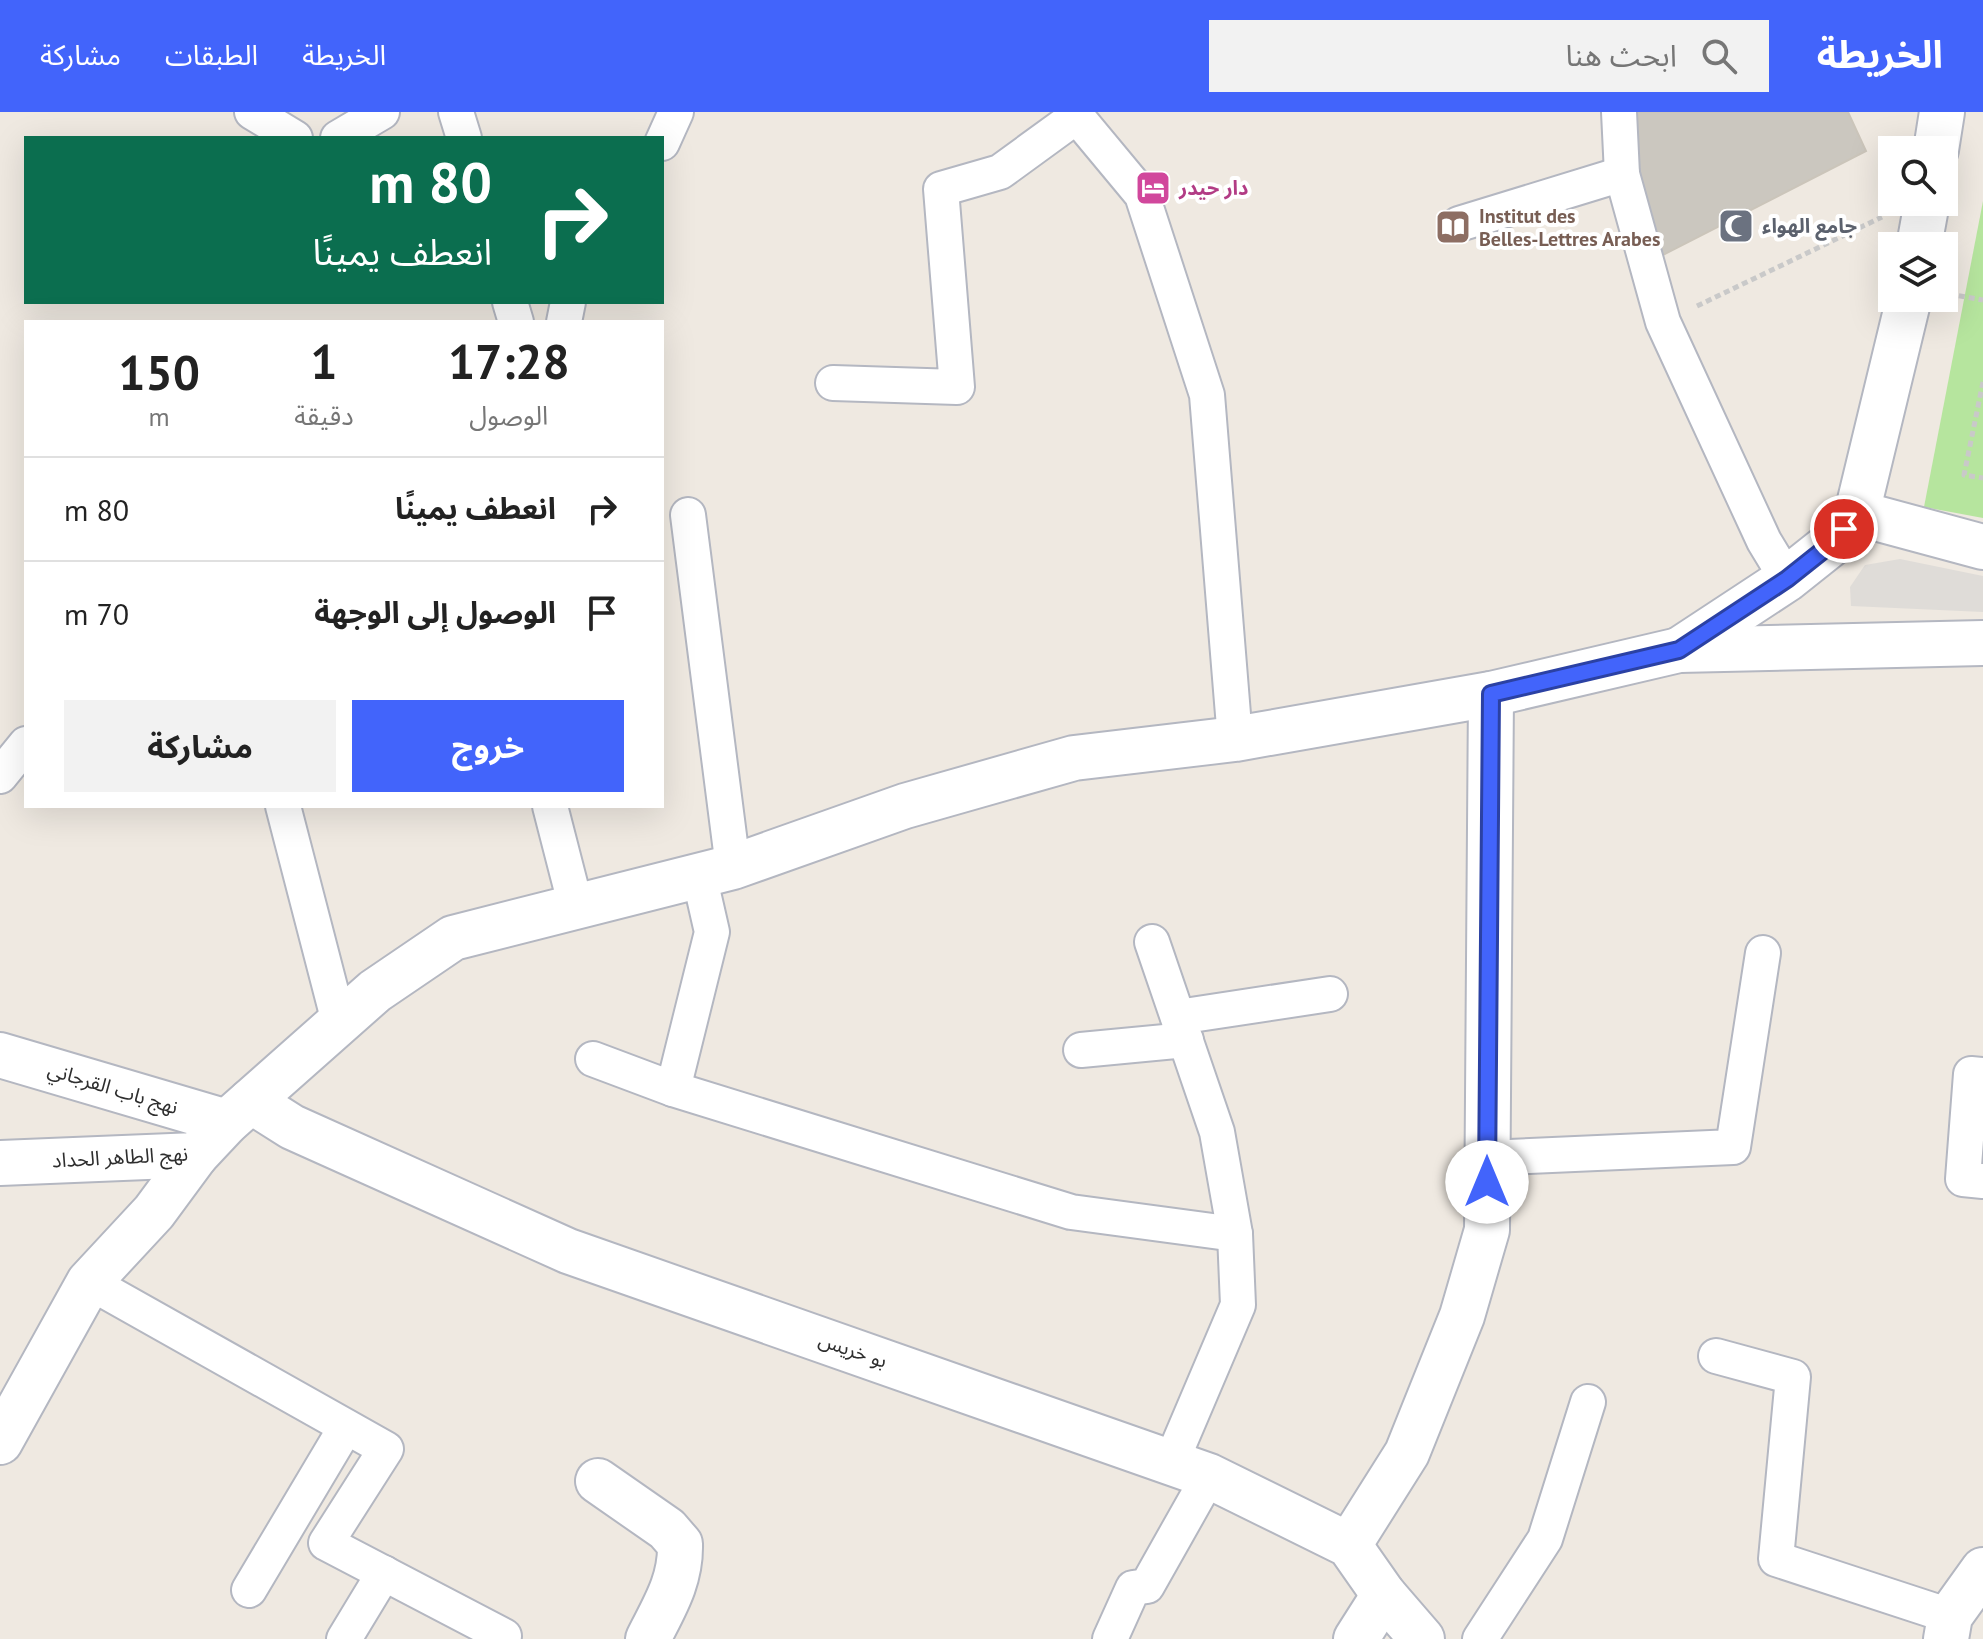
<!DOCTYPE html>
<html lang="ar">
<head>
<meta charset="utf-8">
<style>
  body { margin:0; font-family:"PT Sans","Noto Sans Arabic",sans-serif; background:#f2f2f2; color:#222; direction:rtl; height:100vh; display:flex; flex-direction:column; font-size:30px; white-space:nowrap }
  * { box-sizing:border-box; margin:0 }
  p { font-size:26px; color:#767676 }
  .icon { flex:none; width:44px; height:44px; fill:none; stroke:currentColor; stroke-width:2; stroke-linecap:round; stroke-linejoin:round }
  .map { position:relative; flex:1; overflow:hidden; direction:ltr }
  .panel { position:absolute; left:24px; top:208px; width:640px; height:488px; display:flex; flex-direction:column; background:#fff; border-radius:0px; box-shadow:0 8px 32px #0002; direction:rtl }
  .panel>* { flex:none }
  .banner { position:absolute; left:24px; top:24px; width:640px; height:168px; border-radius:0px; box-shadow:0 8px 32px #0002; direction:rtl; background:#0b6e4f; color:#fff; overflow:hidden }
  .fabs { position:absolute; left:1878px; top:24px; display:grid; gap:16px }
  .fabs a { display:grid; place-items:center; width:80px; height:80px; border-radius:0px; background:#fff; box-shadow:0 8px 32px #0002; font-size:40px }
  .pin { position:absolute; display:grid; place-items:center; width:68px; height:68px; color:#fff; margin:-34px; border:4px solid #fff; border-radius:50%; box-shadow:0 2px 8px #0007 }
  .me { position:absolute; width:88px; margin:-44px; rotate:0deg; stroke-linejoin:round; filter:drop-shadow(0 0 6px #0008) }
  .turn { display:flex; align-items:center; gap:28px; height:168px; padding:0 40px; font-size:36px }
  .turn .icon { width:104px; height:104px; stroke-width:2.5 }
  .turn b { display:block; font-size:56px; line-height:68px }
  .eta { display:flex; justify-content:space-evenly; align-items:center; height:136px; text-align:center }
  .eta b { font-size:48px; font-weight:700; line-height:56px }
  .action { display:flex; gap:16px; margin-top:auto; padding:16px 40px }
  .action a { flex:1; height:92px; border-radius:0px; background:#4264fb; color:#fff; font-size:32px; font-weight:700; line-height:92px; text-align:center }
  .action a+a { background:#f2f2f2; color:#222 }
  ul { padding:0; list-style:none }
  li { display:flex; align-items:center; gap:24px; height:104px; padding:0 40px; border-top:2px solid #e0e0e0 }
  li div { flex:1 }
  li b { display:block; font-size:30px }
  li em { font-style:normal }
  header { display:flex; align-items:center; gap:48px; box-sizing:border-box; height:112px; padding:0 40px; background:#4264fb; color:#fff }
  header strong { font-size:38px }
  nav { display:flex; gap:44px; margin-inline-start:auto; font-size:28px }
  .search { width:560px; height:72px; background:#f2f2f2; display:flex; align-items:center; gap:20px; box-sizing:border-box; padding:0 28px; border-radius:0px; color:#767676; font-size:30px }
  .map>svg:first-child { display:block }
</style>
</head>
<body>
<header>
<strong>الخريطة</strong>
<div class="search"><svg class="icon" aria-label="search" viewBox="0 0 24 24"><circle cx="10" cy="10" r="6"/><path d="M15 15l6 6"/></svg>ابحث هنا</div>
<nav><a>الخريطة</a><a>الطبقات</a><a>مشاركة</a></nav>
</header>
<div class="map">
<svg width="1983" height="1527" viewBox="0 0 1983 1527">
  <rect width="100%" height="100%" fill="#efe9e1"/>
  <!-- green -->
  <polygon fill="#b6e59e" points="1983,89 1983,406 1924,395"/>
  <!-- plaza -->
  <polygon fill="#dfdcd8" points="1900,447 1983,464 1983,500 1851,494 1850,475 1865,453"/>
  <!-- building -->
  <polygon fill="#cbc7bf" stroke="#cbc5ba" stroke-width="2" points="1623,0 1848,0 1866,39 1655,147"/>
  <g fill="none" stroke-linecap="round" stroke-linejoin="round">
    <defs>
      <g id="pedestrian">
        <polyline points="252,0 295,26"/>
        <polyline points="456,0 464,26"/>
        <polyline points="1073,0 1142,83 1207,283 1235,627"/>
        <polyline points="1619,0 1622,62 1663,210 1764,429 1787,467"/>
        <polyline points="338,26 382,0"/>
        <polyline points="662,31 676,0"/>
        <polyline points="1459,112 1622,62"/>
        <polyline points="510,190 516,210"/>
        <polyline points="564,210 568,190"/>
        <polyline points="833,271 957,275 941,77 1000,60 1077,4"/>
        <polyline points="688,403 733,755"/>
        <polyline points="0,664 26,632"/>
        <polyline points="283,694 339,910"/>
        <polyline points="550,694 576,795"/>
        <polyline points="1152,830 1217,1020 1235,1122 1238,1193 1172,1348"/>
        <polyline points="1178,905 1330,882"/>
        <polyline points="1081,938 1186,928"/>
        <polyline points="593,947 673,977 1071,1100 1235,1122"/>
        <polyline points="1983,963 1971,962 1963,1067 1983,1069"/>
        <polyline points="673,977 712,820 699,763"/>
        <polyline points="1487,1046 1733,1035 1763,841"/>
        <polyline points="89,1170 386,1337 326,1431 504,1524"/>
        <polyline points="1716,1244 1793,1265 1776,1447 1950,1504"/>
        <polyline points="249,1478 346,1315"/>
        <polyline points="344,1527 384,1461"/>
        <polyline points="1110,1527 1133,1476 1147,1474 1209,1364"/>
        <polyline points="1480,1527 1545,1427 1588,1290"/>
      </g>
      <g id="minor">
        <polyline points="251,989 292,1015 568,1139 1209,1364 1349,1433 1384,1483 1422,1527"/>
        <polyline points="0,1330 89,1170 154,1100 196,1043"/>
        <path d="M598 1369 667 1417 680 1432C681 1469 664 1495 648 1527"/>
        <polyline points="1349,1433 1407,1341 1462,1204 1487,1118 1491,582"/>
        <polyline points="1356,1527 1384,1483"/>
        <polyline points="1946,1527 1950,1504 1983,1458"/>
      </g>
      <g id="tertiary">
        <polyline points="1936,38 1942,0"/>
        <polyline points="1919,134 1927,90"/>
        <polyline points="1857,401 1983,435"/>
        <polyline points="1679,538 1787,467 1831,432 1857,401 1909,186"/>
        <polyline points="0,943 227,1010"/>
        <polyline points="0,1051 196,1043 227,1010 375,879 453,826 733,755 905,694 1074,646 1235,627 1491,582 1679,538 1983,531"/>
      </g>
    </defs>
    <!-- pedestrian casing -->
    <use href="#pedestrian" stroke="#b4b7c1" stroke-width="38"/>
    <!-- minor casing -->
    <use href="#minor" stroke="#b4b7c1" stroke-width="48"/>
    <!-- tertiary casing -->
    <use href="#tertiary" stroke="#b4b7c1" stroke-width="48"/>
    <!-- path -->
    <g stroke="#c9c9c9" stroke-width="5" stroke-dasharray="6 4" stroke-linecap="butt">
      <polyline points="1949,182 1983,188"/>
      <polyline points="1697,194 1882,105"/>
      <polyline points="1983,270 1964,363 1983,366"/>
    </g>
    <!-- pedestrian -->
    <use href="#pedestrian" stroke="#fff" stroke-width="34"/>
    <!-- minor -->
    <use href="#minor" stroke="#fff" stroke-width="44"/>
    <!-- tertiary -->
    <use href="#tertiary" stroke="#fff" stroke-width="44"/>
  </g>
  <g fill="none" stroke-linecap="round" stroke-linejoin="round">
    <defs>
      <polyline id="route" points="1487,1070 1491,582 1679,538 1787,467 1831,432 1844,417"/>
    </defs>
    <!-- route casing -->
    <use href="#route" stroke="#2b41a3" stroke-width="20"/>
    <!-- route -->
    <use href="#route" stroke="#4264fb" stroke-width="14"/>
  </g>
  <!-- icons -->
  <defs>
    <symbol id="hotel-square" viewBox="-11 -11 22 22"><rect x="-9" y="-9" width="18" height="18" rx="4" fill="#d1479c" stroke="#fff"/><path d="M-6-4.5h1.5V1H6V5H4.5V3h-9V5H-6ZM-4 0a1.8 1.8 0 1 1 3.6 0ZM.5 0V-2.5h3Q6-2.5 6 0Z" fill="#fff"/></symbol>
    <symbol id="mosque-square" viewBox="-11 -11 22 22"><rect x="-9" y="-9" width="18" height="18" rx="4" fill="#6b7280" stroke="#fff"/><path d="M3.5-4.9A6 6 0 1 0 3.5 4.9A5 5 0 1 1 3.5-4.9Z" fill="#fff"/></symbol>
    <symbol id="library-square" viewBox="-11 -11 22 22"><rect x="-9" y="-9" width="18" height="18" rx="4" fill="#8d6e63" stroke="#fff"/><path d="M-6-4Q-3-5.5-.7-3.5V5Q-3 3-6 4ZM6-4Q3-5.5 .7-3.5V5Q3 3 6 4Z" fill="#fff"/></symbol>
  </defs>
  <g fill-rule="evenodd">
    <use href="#hotel-square" x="1133" y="56" width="40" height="40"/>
    <use href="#mosque-square" x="1716" y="94" width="40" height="40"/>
    <use href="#library-square" x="1433" y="95" width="40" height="40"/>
  </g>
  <g text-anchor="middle" stroke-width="8" stroke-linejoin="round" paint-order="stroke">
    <!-- hotel labels -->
    <g font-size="20" font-weight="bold" fill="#b23c85" stroke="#fff" text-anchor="start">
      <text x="1179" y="83">دار حيدر</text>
    </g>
    <!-- education labels -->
    <g font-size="20" font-weight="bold" fill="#785e54" stroke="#fff" text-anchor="start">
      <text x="1479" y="111">Institut des<tspan x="1479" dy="23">Belles-Lettres Arabes</tspan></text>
    </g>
    <!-- worship labels -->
    <g font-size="20" font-weight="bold" fill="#5b616d" stroke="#fff" text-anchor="start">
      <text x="1762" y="121">جامع الهواء</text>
    </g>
    <!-- street labels -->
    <g font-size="20" fill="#2e2e2e" stroke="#fff">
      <text transform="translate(113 976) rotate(17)" y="7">نهج باب القرجاني</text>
      <text transform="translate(120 1045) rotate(-3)" y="7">نهج الطاهر الحداد</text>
      <text transform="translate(853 1238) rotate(19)" y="7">بو خريس</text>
    </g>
  </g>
</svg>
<div class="fabs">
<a><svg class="icon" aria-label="search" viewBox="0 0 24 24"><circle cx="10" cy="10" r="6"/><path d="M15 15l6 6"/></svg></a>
<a><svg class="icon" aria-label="layers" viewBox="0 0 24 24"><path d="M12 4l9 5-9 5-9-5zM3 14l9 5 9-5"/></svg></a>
</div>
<div class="pin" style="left:1844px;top:417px;background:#d93025"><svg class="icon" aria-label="arrive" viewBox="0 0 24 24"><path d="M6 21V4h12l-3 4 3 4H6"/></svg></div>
<svg class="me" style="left:1487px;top:1070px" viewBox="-20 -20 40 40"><circle r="19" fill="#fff"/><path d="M0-13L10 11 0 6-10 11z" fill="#4264fb"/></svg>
<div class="banner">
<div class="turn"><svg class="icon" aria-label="right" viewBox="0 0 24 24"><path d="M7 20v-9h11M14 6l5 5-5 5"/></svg><div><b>80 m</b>انعطف يمينًا</div></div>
</div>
<section class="panel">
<div class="eta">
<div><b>17:28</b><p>الوصول</p></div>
<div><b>1</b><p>دقيقة</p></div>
<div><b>150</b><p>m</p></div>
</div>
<ul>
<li><svg class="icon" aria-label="right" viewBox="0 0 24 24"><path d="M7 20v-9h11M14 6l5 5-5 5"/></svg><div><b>انعطف يمينًا</b></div><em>80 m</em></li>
<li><svg class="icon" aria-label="arrive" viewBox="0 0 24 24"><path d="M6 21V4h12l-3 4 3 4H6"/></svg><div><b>الوصول إلى الوجهة</b></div><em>70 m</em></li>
</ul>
<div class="action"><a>خروج</a><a>مشاركة</a></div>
</section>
</div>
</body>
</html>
